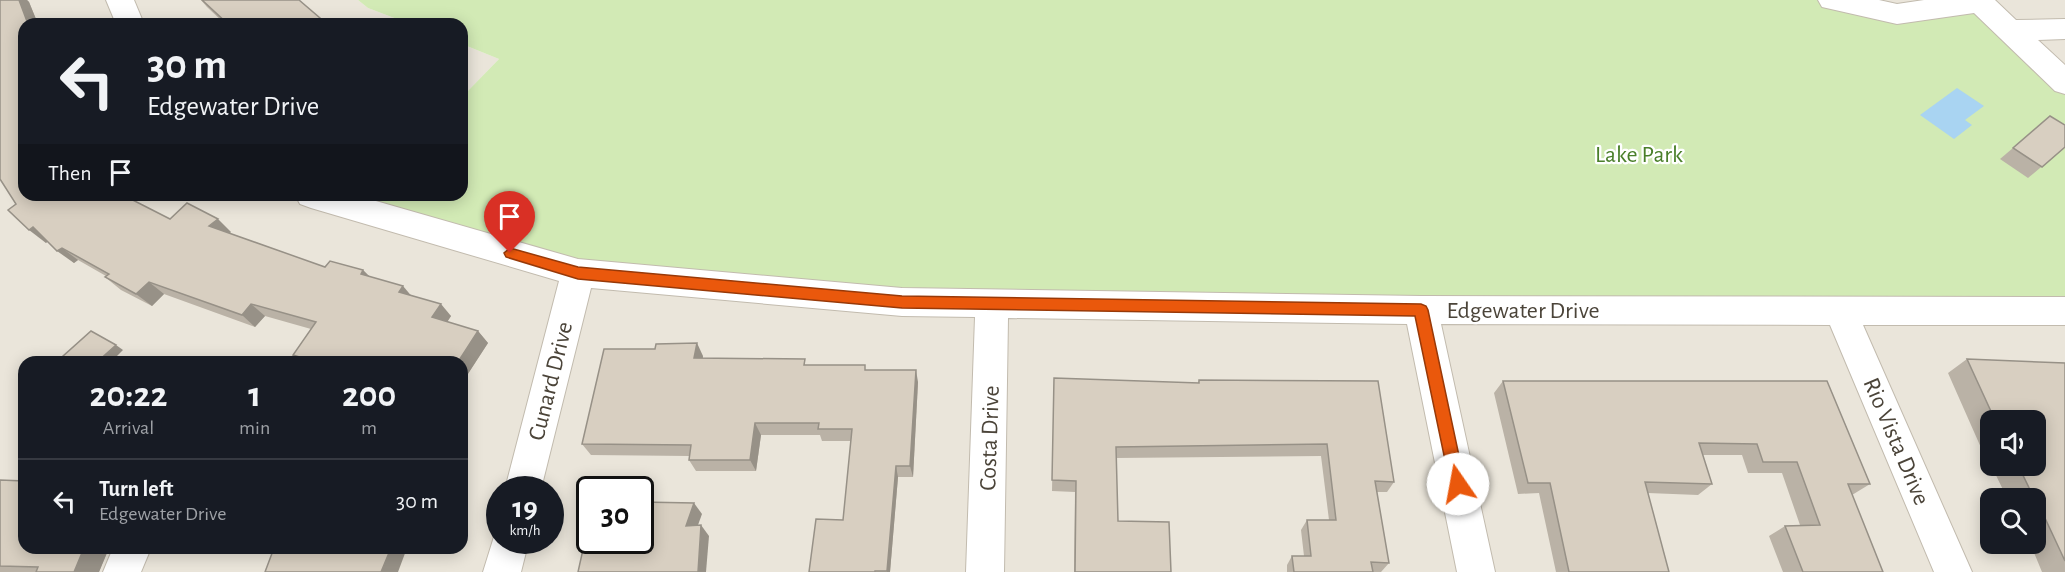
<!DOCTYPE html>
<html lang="en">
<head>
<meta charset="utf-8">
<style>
  body { margin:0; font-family:"Alegreya Sans",sans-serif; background:#242831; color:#f1f3f6; height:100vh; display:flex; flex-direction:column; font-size:22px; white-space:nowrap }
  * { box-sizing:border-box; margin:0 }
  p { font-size:20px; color:#9ea1a6 }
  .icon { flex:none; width:33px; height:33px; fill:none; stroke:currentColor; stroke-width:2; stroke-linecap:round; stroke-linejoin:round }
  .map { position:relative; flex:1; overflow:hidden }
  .sheet { position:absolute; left:18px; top:356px; width:450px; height:198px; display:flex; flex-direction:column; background:#171b24; border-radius:18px; box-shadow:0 3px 15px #0003 }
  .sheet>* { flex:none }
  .top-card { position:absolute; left:18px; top:18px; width:450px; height:183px; border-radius:18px; box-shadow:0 3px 15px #0003; background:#171b24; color:#f1f3f6; overflow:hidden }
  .controls { position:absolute; left:1980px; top:410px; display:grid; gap:12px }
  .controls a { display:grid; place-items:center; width:66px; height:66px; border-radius:12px; background:#171b24; box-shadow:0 3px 15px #0003; font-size:30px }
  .speed { position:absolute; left:486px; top:476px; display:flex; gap:12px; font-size:30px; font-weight:700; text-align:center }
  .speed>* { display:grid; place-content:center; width:78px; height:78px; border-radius:50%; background:#171b24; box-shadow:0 3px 15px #0003; line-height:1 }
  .speed small { font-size:15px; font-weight:400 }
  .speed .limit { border:3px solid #111; border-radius:9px; background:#fff; color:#111 }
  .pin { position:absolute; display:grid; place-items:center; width:51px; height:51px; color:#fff; margin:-62px -26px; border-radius:50% 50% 50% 0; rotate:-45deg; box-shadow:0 0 6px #0007 }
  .pin .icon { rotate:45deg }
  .me { position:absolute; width:66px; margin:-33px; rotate:348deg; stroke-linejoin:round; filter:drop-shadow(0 0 4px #0008) }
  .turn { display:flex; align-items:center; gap:21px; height:126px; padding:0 30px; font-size:27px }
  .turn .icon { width:78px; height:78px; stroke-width:2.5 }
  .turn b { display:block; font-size:42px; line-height:51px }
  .then { display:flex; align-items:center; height:57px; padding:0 30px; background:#0003; gap:12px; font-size:22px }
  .eta { display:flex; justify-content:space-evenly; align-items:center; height:102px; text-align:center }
  .eta b { font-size:36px; font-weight:600; line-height:42px }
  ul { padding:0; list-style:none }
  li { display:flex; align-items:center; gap:18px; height:84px; padding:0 30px; border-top:2px solid #363941 }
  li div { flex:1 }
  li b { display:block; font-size:22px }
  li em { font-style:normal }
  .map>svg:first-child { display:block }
</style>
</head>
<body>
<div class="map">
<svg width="2065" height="572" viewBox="0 0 2065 572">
  <rect width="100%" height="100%" fill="#f6f3ec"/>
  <!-- residential -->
  <g fill="#eae5da" fill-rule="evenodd">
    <path d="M0 0H358L368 8 410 24H24V195H365L353 207 2065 311V572H0ZM24 362H462V548H24ZM1990 420H2036V465H1990ZM500 489H550V540H500ZM590 489H640V540H590ZM1990 498H2036V543H1990Z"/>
    <polygon points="1832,0 2065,0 2065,83 1897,14"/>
    <polygon points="462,44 499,59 462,97"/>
  </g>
  <!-- green -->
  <polygon fill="#d2eab5" points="358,0 1834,0 1897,14 1979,2 2065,83 2065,311 992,303 578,273 353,208 365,195 462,195 462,97 499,59 462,44 462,24 410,24 368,8"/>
  <!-- water -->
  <polygon fill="#a9d4f2" points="1957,88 1984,106 1965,120 1972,125 1954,139 1920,115"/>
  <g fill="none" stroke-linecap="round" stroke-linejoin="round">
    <defs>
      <g id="minor">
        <polygon points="106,0 134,0 144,24 116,24"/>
        <polygon points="1818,0 1879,0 1897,4 1924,0 1995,0 2016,20 2065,19 2065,39 2038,40 2065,65 2065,94 2055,91 1974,13 1897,24 1822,7"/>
        <polygon points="295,195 355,195 578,259 902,288 1421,296 2065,297 2065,325 1863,325 1972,572 1934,572 1830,325 1441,324 1495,572 1457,572 1407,324 1008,318 1004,572 966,572 975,317 902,316 591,288 541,489 505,489 559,281 311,208 300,204"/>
        <polygon points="500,526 500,540 529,540 521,572 483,572 497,527"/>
        <polygon points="113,548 151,548 141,572 103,572"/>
      </g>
    </defs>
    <!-- minor casing -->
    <use href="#minor" stroke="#c2bbae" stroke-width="2"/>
    <!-- minor -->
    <use href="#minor" fill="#fff" fill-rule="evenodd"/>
  </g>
  <!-- wall -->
  <g fill="#bab2a6">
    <polygon points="0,0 27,0 29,2 38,24 24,24 24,195 170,219 231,232 229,233 325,267 363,270 370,277 411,295 451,316 447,322 478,331 488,343 462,383 462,362 301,362 293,355 311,329 265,316 255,327 164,294 152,306 121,290 105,277 106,276 78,260 74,263 48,241 46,243 16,204"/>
    <polygon points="201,0 299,0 327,24 225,24 207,7"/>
    <polygon points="2065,147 2028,178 2000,159 2013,148"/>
    <polygon points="703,356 703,358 807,365 866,370 918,382 913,477 898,477 890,572 809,572 843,520 851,441 822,441 820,435 761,435 756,471 696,471 689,460 689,456 591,455 582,444"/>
    <polygon points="1967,359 2065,363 2065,572 2042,572 2030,543 2036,543 2036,498 2007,498 1991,465 2036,465 2036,420 1990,420 1990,463 1989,459 1986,459 1948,373"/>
    <polygon points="1054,378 1198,383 1199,380 1378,381 1394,482 1387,492 1377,492 1389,563 1381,572 1287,572 1287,565 1292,556 1304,556 1301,530 1307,520 1329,520 1321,456 1116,458 1118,521 1171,572 1074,572 1075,492 1052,491"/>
    <polygon points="1503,381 1827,381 1870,484 1852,495 1883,572 1783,572 1769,536 1785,526 1800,525 1782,473 1748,473 1742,455 1703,455 1712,484 1698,495 1648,493 1669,572 1556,572 1539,493 1518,494 1494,393"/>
    <polygon points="0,480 24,548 109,548 99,572 0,572"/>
  </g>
  <!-- shaded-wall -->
  <g fill="#979187">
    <polygon points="19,0 27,0 29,2 38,24 28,24"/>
    <polygon points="218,219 231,232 223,239 209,226"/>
    <polygon points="33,227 49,240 46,243 29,230"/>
    <polygon points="62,248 78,260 74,263 57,251"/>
    <polygon points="363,270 375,282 361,274"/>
    <polygon points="149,282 164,294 152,306 136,294"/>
    <polygon points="403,286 414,299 399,292"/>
    <polygon points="251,304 265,316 255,327 242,315"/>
    <polygon points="441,304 451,316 442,330 432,317"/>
    <polygon points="478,331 488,343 462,383 462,362 458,362"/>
    <polygon points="697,343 703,356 701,371 694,358"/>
    <polygon points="116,345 123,350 111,362 97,362"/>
    <polygon points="916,370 918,382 913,477 910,466"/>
    <polygon points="755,423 761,435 756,471 750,460"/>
    <polygon points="896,466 898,477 890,572 887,572"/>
    <polygon points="694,503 702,514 694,536 686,526"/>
    <polygon points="701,525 709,536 706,572 698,572"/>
    <polygon points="84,548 109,548 99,572 74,572"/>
    <polygon points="391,548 407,548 398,572 381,572"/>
  </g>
  <!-- building -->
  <g fill="#d8cfc1" stroke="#979187" stroke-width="1.5">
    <polygon points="0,0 19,0 28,24 24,24 24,195 123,195 170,219 187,203 218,219 209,226 325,267 330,261 363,270 361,274 403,286 399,292 441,304 432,317 478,331 458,362 316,362 293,355 316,322 251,304 242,315 149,282 136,294 105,277 109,274 62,248 57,251 33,227 29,230 8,210 16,204 0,179"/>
    <polygon points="202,0 299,0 327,24 228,24"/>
    <polygon points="2050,116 2065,125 2065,147 2042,167 2013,148"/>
    <polygon points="91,331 116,345 97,362 69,362 62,357"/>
    <polygon points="697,343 694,358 805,359 804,365 865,365 865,370 916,370 910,466 896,466 887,571 875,571 875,572 809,572 816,519 843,520 852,429 818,429 819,423 755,423 750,460 689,460 691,445 582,444 604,349 655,349 656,344"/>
    <polygon points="1967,359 2065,363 2065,561 2044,516 2042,516 2036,502 2036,498 2034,498 2018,465 2036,465 2036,420 1995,420"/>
    <polygon points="1054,378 1199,383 1199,380 1378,381 1394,482 1375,481 1389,563 1371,562 1373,572 1294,572 1292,556 1311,556 1307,520 1336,520 1327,444 1116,447 1118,521 1169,522 1171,572 1075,572 1076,481 1052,480"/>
    <polygon points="1503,381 1827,381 1870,484 1848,484 1883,572 1803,572 1785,526 1820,525 1797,462 1763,462 1757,444 1699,443 1712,484 1645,482 1669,572 1569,572 1550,483 1528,483"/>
    <polygon points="0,480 24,481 24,548 84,548 74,572 36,572 38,567 0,566"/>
    <polygon points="640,502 694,503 686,526 701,525 698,572 578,572 590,518 590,540 640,540"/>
    <polygon points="274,548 391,548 381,572 265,572"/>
  </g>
  <!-- route -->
  <polygon fill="#ea580c" stroke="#983908" stroke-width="1.5" points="510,248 578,267 902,296 1421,304 1426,306 1428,310 1465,484 1463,490 1458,492 1452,490 1450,484 1415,316 902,308 578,279 506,257 504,253"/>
  <g text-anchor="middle" stroke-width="4.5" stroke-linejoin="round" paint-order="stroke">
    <!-- park labels -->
    <g font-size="24" fill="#4a7f2a" stroke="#fff">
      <text x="1639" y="162">Lake Park</text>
    </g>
    <!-- street labels -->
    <g font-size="24" fill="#4b4439" stroke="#fff">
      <text x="1523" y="318">Edgewater Drive</text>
      <text transform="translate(550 381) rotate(-76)" y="8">Cunard Drive</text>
      <text transform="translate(989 438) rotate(-88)" y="8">Costa Drive</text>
      <text transform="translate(1897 441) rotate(67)" y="8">Rio Vista Drive</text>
    </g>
  </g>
</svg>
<div class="controls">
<a><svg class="icon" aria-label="sound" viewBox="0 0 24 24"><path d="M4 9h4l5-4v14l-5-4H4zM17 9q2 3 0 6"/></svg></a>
<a><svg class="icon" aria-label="search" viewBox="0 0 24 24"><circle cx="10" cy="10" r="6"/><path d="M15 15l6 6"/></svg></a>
</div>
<div class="speed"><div>19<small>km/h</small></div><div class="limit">30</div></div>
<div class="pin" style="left:510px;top:253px;background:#d93025"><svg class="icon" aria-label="arrive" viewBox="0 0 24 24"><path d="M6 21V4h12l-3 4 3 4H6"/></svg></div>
<svg class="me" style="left:1458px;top:484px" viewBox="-20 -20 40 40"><circle r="19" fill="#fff"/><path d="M0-13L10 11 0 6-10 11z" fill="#ea580c"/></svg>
<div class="top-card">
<div class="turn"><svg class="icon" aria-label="left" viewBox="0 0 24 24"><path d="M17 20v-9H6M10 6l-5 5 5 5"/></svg><div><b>30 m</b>Edgewater Drive</div></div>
<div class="then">Then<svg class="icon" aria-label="arrive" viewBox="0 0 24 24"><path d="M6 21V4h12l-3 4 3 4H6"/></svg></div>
</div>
<section class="sheet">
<div class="eta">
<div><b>20:22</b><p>Arrival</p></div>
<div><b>1</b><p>min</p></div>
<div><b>200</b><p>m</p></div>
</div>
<ul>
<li><svg class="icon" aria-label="left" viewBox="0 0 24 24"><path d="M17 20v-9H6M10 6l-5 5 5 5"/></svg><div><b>Turn left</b><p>Edgewater Drive</p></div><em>30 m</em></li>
</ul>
</section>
</div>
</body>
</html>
